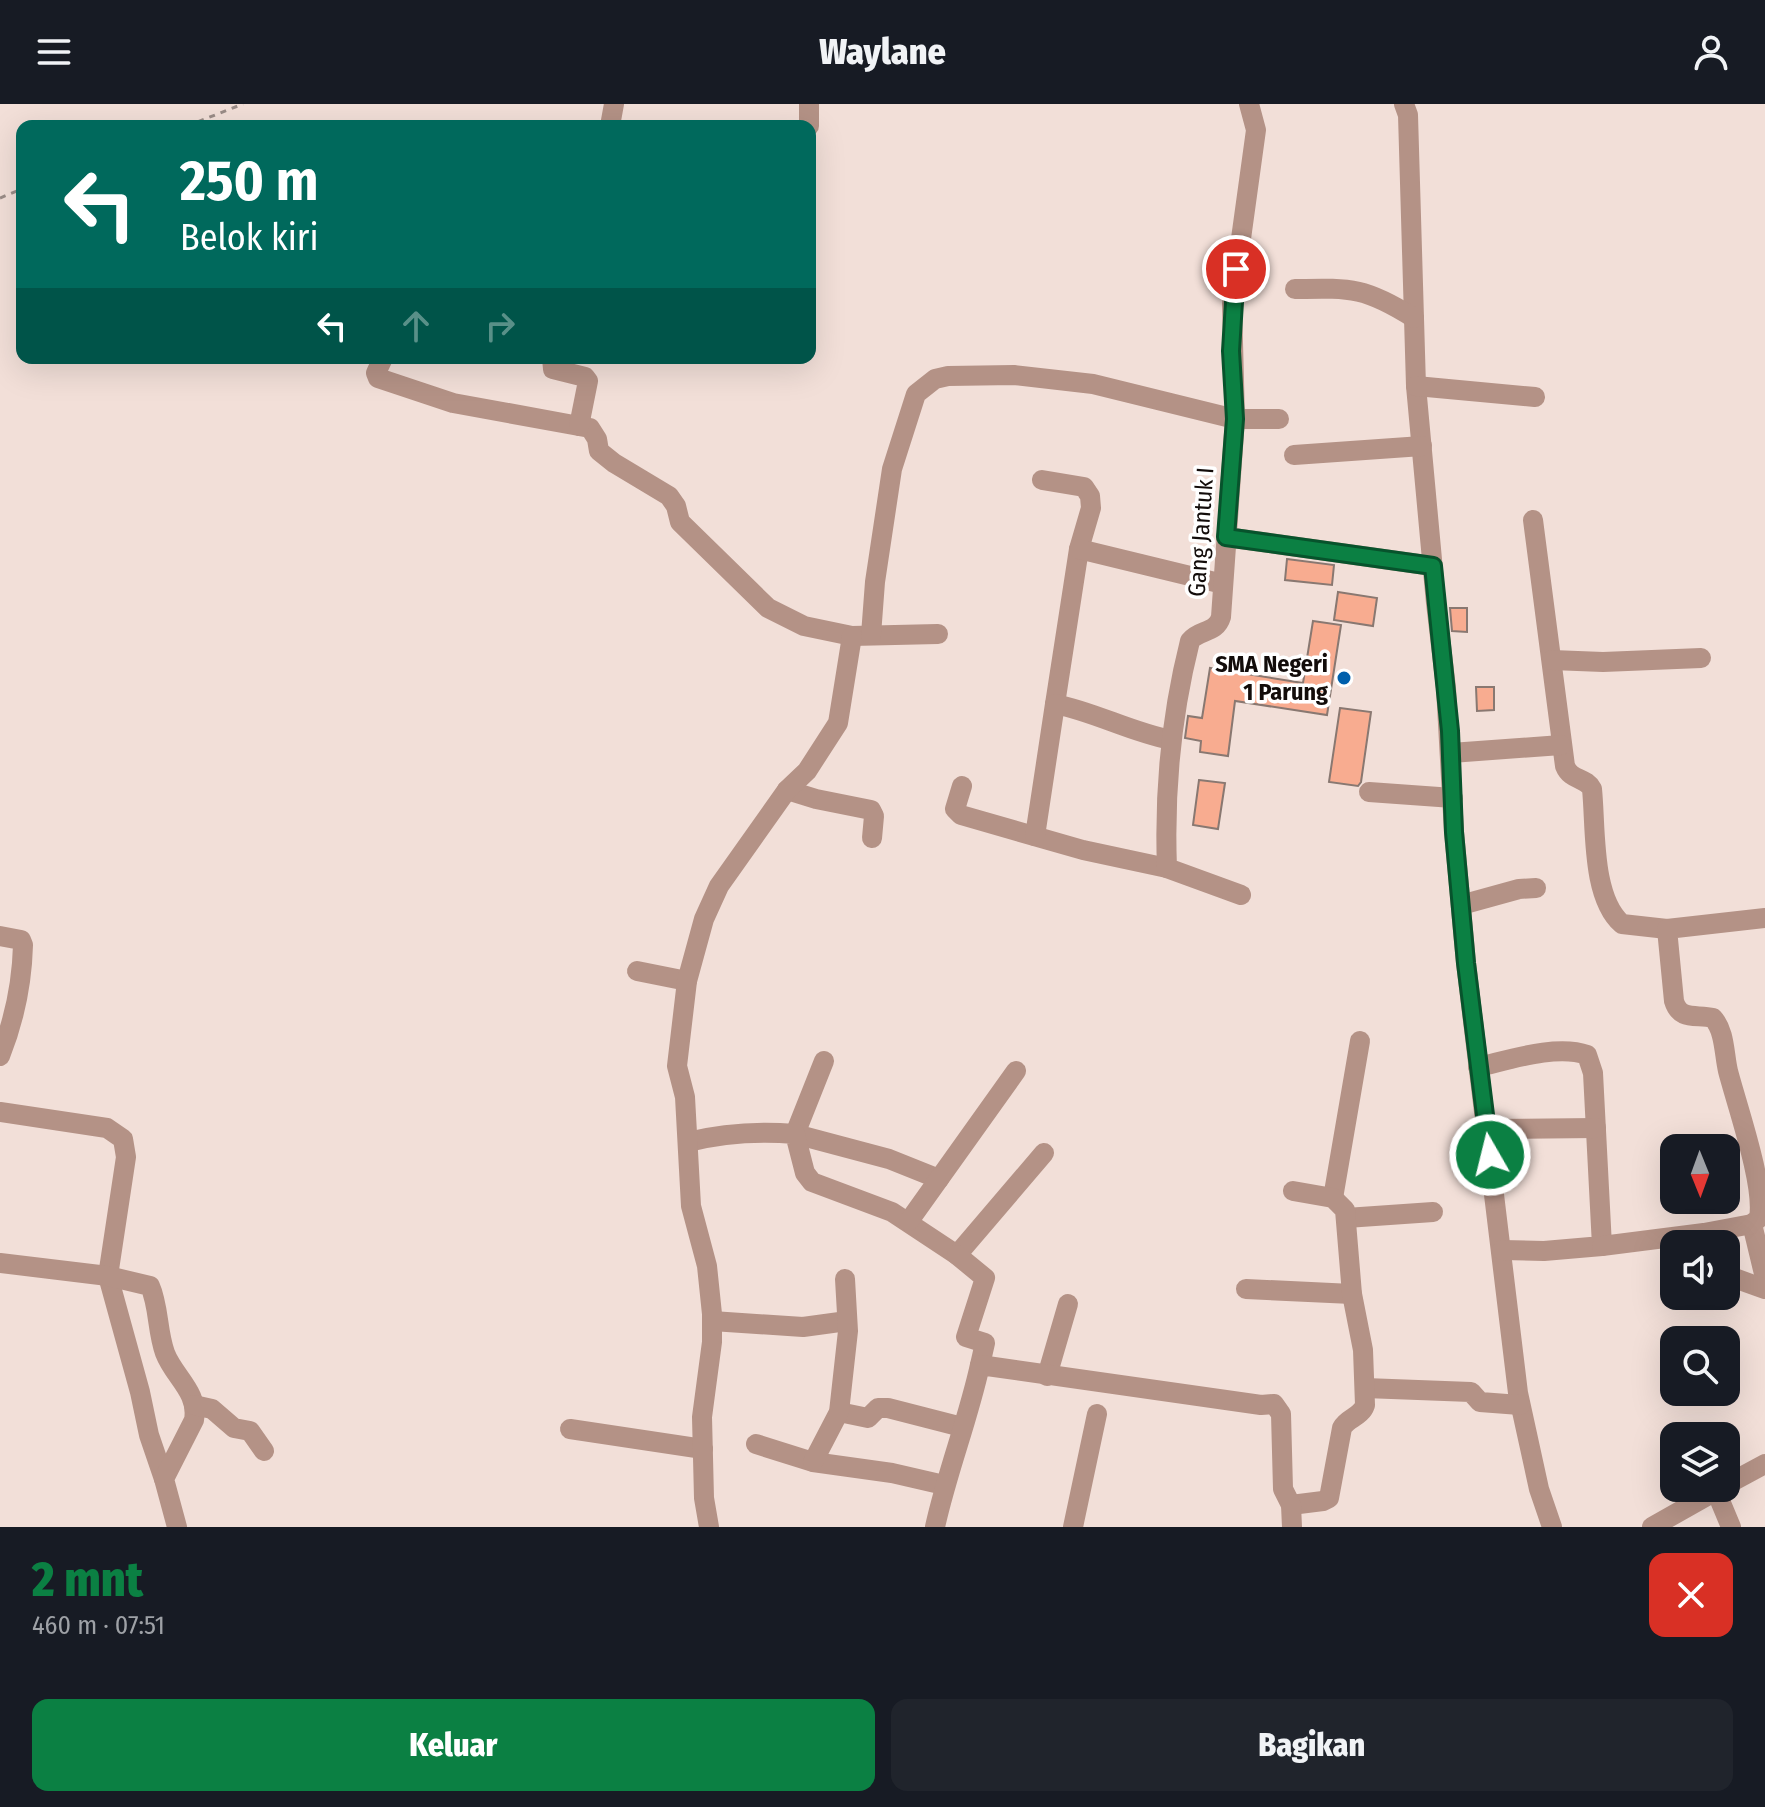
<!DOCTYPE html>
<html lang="id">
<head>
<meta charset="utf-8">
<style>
  body { margin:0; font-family:"Fira Sans Condensed",sans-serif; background:#20242c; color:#f1f3f6; height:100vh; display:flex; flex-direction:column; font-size:30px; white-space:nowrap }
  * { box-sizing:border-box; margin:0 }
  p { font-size:26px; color:#9ea1a6 }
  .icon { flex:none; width:44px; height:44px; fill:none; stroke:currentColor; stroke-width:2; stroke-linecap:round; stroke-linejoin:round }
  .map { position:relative; height:1423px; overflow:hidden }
  .sheet { display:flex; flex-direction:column; background:#171b24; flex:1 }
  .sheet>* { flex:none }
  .top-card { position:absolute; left:16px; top:16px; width:800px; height:244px; border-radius:16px; box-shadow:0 8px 32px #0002; background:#00695c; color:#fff; overflow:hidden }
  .needle { width:52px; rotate:179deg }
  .buttons { position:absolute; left:1660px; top:1030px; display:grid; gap:16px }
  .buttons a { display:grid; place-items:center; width:80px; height:80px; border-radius:16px; background:#171b24; box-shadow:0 8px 32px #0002; font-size:40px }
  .pin { position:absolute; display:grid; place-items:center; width:68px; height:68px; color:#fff; margin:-34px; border:4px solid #fff; border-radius:50%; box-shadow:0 2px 8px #0007 }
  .me { position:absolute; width:88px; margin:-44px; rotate:352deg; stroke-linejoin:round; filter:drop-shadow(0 0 6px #0008) }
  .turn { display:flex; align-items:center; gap:28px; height:168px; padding:0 32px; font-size:36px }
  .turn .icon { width:104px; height:104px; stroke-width:2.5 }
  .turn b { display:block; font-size:56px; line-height:68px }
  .lanes { display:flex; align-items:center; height:76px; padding:0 32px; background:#0003; justify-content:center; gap:40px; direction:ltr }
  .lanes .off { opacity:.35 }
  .round { display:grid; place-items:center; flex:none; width:84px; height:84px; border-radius:16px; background:#20242c }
  .headline { display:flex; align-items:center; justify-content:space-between; height:136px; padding:0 32px }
  h1 { font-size:48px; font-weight:800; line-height:60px; color:#0b8043 }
  .cta { display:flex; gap:16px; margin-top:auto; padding:16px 32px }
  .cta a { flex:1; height:92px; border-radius:16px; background:#0b8043; color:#fff; font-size:32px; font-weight:800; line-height:92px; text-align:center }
  .cta a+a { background:#20242c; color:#f1f3f6 }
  header { display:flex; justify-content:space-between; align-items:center; height:104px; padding:0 32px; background:#171b24; font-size:36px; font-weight:800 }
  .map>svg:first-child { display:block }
</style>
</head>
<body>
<header><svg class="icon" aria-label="menu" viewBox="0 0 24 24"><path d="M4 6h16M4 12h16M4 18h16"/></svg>Waylane<svg class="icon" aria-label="person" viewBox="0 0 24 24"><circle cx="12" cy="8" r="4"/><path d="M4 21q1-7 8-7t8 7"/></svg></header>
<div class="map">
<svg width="1765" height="1423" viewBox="0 0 1765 1423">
  <rect width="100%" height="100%" fill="#f2dfd8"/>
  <!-- building -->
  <g fill="#f8ac90" stroke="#897871" stroke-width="2">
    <polygon points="1287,455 1334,461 1332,481 1285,476"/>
    <polygon points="1338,488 1377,494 1373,522 1334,516"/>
    <polygon points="1450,504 1467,504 1467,528 1452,527"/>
    <polygon points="1313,517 1341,521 1327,611 1235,597 1228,652 1200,648 1201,637 1185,634 1188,612 1202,614 1210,564 1303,579"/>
    <polygon points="1476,583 1494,583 1494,606 1477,607"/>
    <polygon points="1340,604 1371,608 1361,678 1358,682 1329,678"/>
    <polygon points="1199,676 1225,679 1218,725 1193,721"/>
  </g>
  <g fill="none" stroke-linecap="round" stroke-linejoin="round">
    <!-- path -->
    <g stroke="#9a8c87" stroke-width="3" stroke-dasharray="6 6" stroke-linecap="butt">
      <polyline points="187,22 243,0"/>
      <polyline points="0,94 22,85"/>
    </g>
    <!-- minor -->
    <g stroke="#b49286" stroke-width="20">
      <polyline points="1404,0 1408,11 1416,282 1436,499 1446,584 1454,728 1466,859 1518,1289 1539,1385 1552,1423"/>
      <polyline points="610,22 614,0"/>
      <polyline points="809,22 809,0"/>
      <path d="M1295 185C1351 184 1365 183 1414 214"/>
      <polyline points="383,254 376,269 378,274 453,299 590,324 597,335 599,347 614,359 669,392 676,402 680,418 768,504 804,522 852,532 938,530"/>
      <polyline points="552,254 553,265 585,273 588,277 579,322"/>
      <polyline points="1416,282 1535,293"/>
      <polyline points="1294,351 1422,342"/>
      <polyline points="1042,376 1084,383 1090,392 1091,404 1079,445 1055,600"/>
      <path d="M1533 416 1565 662C1571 677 1586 673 1592 685 1596 723 1591 793 1622 820L1667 825"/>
      <polyline points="1226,433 1433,462"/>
      <polyline points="1079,445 1223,480"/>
      <polyline points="871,531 875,478 892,365 916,290 935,275 948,272 1014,271 1093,280 1235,315 1279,315"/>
      <polyline points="1552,556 1603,558 1701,554"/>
      <polyline points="1451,649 1561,641"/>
      <polyline points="962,682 955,705 961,711 1083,746 1167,764"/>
      <polyline points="787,686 816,695 871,706 874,712 872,734"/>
      <polyline points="1369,688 1453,694"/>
      <path d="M1035 732 1055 600C1095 608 1130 628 1171 636"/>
      <path d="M1241 791 1167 764C1164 686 1171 612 1190 537 1199 525 1216 530 1221 513L1235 315 1232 200 1256 26 1249 0"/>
      <polyline points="1461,801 1519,785 1536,784"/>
      <path d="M0 832 21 836 23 841C22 879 14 917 0 952"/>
      <polyline points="637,867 687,877"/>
      <polyline points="824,957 795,1030 889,1055 939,1075"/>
      <path d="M1478 963C1509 956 1557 940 1587 951L1593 969 1602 1142 1544 1147 1502 1146"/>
      <polyline points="0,1008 107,1024 123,1035 126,1053 108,1172 140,1288 149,1331 164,1375"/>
      <polyline points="1486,1025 1596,1024"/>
      <path d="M688 1038C724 1029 759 1027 795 1030L805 1069 812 1078 892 1108 957 1151 1044 1049"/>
      <polyline points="1333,1094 1360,937"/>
      <polyline points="1346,1114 1433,1108"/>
      <polyline points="909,1117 1016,967"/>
      <path d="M1752 1120 1759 1114C1765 1081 1737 1002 1728 967 1724 950 1725 927 1713 914 1696 910 1680 917 1674 897L1667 825 1765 814"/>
      <polyline points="1752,1120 1765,1174"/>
      <polyline points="1602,1142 1704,1129 1752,1120"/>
      <polyline points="957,1151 985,1174 966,1233 985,1239 980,1261"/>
      <path d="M0 1159 108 1172 150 1182C159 1202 157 1227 165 1249 174 1273 199 1288 194 1316L164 1375 177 1423"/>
      <polyline points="1726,1171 1765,1185"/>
      <polyline points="1246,1185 1352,1190"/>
      <polyline points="712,1217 803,1223 847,1217"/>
      <polyline points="1047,1272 1068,1200"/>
      <polyline points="1365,1284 1471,1288 1480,1298 1520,1301"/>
      <polyline points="194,1301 212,1305 234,1324 250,1327 264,1347"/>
      <polyline points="839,1308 868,1314 878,1304 888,1304 962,1323"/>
      <polyline points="570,1325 703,1345"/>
      <polyline points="756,1340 813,1358 892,1369 944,1381"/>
      <polyline points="813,1358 839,1308 848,1227 845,1175"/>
      <polyline points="1726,1381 1765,1360"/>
      <polyline points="1716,1387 1731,1423"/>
      <path d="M1291 1401 1323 1397 1329 1394 1342 1324C1347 1314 1361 1313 1365 1301L1363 1246 1352 1190 1345 1106 1333 1094 1293 1087"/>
      <polyline points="709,1423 704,1394 702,1313 712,1238 712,1210 707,1162 691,1102 685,993 677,962 687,877 704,815 719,782 787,686 807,667 838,619 852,532"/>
      <path d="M935 1423C947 1368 968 1316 980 1261L1261 1301 1274 1300 1281 1310 1283 1385 1291 1401 1292 1423"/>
      <polyline points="1073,1423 1097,1310"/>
      <polyline points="1652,1423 1721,1384"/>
    </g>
  </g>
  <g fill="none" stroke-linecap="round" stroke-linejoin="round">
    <defs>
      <polyline id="route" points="1236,165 1231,247 1235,315 1226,433 1433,462 1450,627 1454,728 1466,859 1490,1051"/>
    </defs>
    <!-- route casing -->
    <use href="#route" stroke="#07532c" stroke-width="20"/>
    <!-- route -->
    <use href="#route" stroke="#0b8043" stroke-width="14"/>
  </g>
  <!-- markers -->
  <circle fill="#005fac" stroke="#fff" stroke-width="3" cx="1344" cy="574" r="8"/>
  <g text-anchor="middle" stroke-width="7" stroke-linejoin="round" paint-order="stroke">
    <!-- street labels -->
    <g font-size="24" fill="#120c0a" stroke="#fff">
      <text transform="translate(1201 428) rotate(-86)" y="8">Gang Jantuk I</text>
    </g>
    <!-- poi labels -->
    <g font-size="24" font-weight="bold" fill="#120c0a" stroke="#fff" text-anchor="end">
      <text x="1328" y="568">SMA Negeri<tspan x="1328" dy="28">1 Parung</tspan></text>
    </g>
  </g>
</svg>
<div class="buttons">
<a><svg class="needle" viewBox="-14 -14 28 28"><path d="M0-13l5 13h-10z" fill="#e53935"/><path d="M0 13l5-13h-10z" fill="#9ea1a6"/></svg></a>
<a><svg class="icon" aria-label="sound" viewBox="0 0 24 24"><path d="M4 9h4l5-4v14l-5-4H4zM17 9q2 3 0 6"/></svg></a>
<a><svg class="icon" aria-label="search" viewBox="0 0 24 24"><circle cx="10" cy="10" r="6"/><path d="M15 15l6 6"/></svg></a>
<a><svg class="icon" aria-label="layers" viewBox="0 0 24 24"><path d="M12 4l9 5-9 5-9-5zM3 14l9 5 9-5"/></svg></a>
</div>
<div class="pin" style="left:1236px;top:165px;background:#d93025"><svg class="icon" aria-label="arrive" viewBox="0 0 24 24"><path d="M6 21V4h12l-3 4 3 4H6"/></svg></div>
<svg class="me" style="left:1490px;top:1051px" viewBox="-20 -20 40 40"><circle r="17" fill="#0b8043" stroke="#fff" stroke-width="3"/><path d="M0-11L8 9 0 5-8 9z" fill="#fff"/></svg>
<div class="top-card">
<div class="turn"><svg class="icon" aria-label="left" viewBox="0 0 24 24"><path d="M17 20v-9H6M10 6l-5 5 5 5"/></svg><div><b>250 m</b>Belok kiri</div></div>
<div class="lanes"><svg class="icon" aria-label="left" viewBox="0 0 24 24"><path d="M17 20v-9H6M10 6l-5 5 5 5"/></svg><svg class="icon off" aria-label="ahead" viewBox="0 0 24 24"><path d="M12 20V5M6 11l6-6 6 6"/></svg><svg class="icon off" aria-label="right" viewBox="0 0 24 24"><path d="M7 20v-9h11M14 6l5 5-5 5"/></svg></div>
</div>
</div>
<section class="sheet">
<div class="headline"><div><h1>2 mnt</h1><p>460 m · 07:51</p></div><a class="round" style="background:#d93025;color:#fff"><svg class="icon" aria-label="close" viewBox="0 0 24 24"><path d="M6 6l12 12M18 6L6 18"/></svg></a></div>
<div class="cta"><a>Keluar</a><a>Bagikan</a></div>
</section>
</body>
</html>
